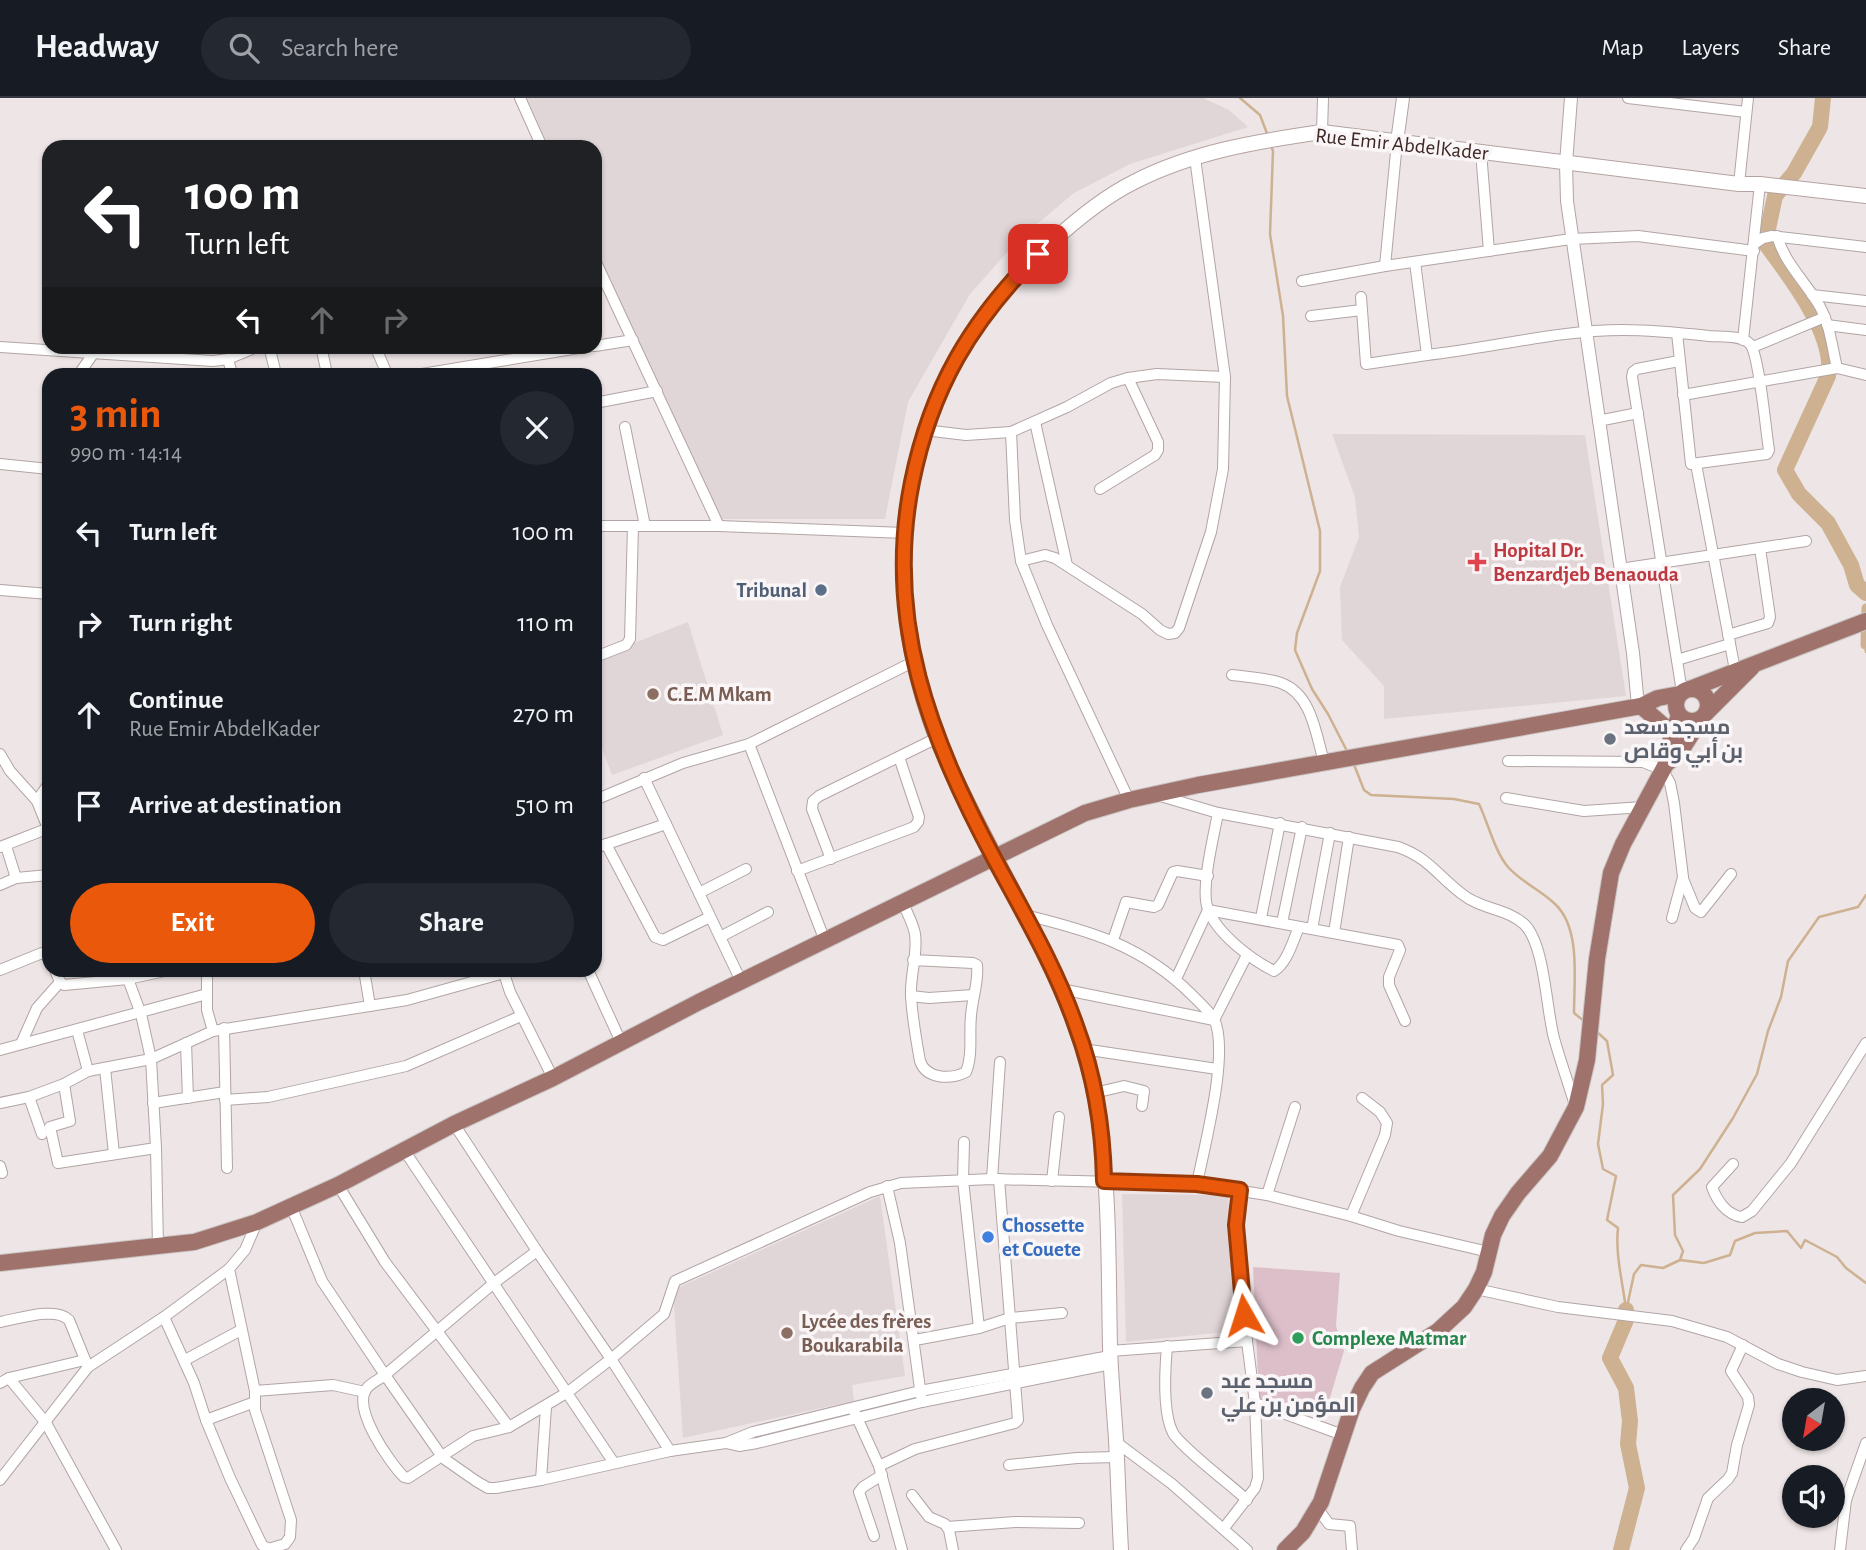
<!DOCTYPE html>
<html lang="en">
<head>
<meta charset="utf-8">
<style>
  body { margin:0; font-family:"Alegreya Sans",Cairo,sans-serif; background:#242831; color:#f1f3f6; height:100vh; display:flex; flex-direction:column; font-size:26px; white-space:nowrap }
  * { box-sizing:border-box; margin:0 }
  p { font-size:23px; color:#9ea1a6 }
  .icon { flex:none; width:38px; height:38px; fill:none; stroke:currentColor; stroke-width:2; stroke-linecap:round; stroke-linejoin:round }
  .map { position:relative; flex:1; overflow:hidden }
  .sheet { position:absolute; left:42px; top:270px; width:560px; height:609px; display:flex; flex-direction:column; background:#171b24; border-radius:21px; box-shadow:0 2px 5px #0004 }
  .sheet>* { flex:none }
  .hud { position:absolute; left:42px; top:42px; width:560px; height:214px; border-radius:21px; box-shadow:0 2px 5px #0004; background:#202124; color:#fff; overflow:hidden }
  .needle { width:46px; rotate:211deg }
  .controls { position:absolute; left:1782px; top:1290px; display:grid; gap:14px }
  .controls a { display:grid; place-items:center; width:63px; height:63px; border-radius:50%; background:#171b24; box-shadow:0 2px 5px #0004; font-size:35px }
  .pin { position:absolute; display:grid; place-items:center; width:60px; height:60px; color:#fff; margin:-30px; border-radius:14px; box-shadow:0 4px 10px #0006 }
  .me { position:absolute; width:77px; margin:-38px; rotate:354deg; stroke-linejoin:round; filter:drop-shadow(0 0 5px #0008) }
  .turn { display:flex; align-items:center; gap:24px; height:147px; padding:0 28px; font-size:32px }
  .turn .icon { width:91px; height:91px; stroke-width:2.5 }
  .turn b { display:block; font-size:49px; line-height:60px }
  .lanes { display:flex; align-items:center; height:66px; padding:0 28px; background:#0003; justify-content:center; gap:35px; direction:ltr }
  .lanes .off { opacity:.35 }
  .round { display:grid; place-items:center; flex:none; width:74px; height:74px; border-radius:37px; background:#242831 }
  .headline { display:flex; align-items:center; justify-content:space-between; height:119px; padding:0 28px }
  h1 { font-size:42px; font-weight:600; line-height:52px; color:#ea580c }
  .cta { display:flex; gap:14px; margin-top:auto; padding:14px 28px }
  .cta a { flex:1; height:80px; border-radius:42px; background:#ea580c; color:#fff; font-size:28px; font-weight:600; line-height:80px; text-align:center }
  .cta a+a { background:#242831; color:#f1f3f6 }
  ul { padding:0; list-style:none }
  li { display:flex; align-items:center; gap:21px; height:91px; padding:0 28px }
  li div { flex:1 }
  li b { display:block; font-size:26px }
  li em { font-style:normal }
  header { display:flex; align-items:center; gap:42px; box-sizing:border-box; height:98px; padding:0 35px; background:#171b24; border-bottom:2px solid #363941 }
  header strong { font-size:33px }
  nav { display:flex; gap:38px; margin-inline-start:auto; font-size:24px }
  .search { width:490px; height:63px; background:#242831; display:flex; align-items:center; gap:18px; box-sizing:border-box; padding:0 24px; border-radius:38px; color:#9ea1a6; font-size:26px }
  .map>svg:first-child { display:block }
</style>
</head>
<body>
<header>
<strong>Headway</strong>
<div class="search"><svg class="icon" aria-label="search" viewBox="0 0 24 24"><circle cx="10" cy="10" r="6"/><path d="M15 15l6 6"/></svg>Search here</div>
<nav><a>Map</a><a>Layers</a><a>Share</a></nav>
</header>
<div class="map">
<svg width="1866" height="1452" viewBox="0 0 1866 1452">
  <rect width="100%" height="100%" fill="#ede5e6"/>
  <!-- built -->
  <g fill="#e1d6d7">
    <polygon points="523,0 1203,0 1229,12 1248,29 1130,66 1074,95 1019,141 970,196 908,304 885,421 717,421 595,156 595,49 546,49"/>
    <polygon points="1332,336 1585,337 1626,598 1384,621 1384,588 1342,542 1340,489 1359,439 1355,399"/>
    <polygon points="688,524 723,637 612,677 595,632 595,560"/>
    <polygon points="1122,1096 1228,1097 1237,1233 1126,1244"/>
    <polygon points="880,1098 905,1278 852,1287 854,1303 683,1340 673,1192"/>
  </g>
  <!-- green -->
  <polygon fill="#ddbfca" points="1253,1169 1340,1175 1336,1228 1344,1253 1325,1316 1259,1300"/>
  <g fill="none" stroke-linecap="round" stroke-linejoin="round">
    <!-- stream -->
    <g stroke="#ceb191" stroke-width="2.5">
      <polyline points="1240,0 1260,17 1268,38"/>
      <polyline points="1271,48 1273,53 1270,136 1283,218 1287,298 1320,433 1320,473 1297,535 1295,552 1312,591 1328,616 1348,655"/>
      <polyline points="1865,547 1866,554"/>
      <path d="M1353 664 1364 692 1371 697 1454 701 1479 706C1488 725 1495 754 1508 769 1521 784 1541 792 1555 806 1581 830 1574 882 1574 915L1584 923"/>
      <path d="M1597 934 1607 943 1613 977 1602 987 1603 1006 1598 1046 1603 1071 1616 1078 1607 1122 1618 1130C1615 1157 1623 1185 1626 1212"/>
      <polyline points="1680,1162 1683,1153 1675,1137 1673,1097 1700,1071 1733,1020 1757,976 1768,933 1781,899 1788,863 1819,819 1858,809 1866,797"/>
      <polyline points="1627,1209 1634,1176 1641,1167 1663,1170 1680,1162 1704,1165 1730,1157 1735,1143 1755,1135 1787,1133 1801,1150 1805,1142 1837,1159 1846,1170 1866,1185"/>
    </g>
    <!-- canal -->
    <polyline stroke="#ceb191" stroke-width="9" points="1865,547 1866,510"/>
    <!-- river -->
    <g stroke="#ceb191" stroke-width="16">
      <path d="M1823 0 1820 29 1794 75 1775 98 1765 145C1788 176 1837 238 1828 278L1785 372 1799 396 1828 425 1851 467 1857 487 1866 495"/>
      <polyline points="1621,1452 1637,1390 1628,1346 1630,1323 1626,1290 1610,1260 1626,1222 1626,1212"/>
    </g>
    <defs>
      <g id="minor">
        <polyline points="520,0 542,49"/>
        <polyline points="1628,0 1746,14"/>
        <polyline points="1322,34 1323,0"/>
        <polyline points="1481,54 1489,153"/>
        <polyline points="1739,86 1748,0"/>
        <path d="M1777 138C1785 166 1805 183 1819 207 1830 226 1832 249 1837 270"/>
        <polyline points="1754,146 1763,140 1772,138 1866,149"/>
        <polyline points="595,162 719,428"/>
        <path d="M1415 164 1427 257C1492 250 1558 232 1623 232 1652 232 1681 235 1709 238 1721 239 1742 237 1750 246 1759 256 1766 334 1769 352L1767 356 1691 366 1677 235"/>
        <polyline points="1385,168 1397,44"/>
        <polyline points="1302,183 1385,168 1571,141 1638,138 1754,153"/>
        <polyline points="1812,197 1866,203"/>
        <polyline points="1361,199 1366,266 1427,257"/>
        <polyline points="1311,218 1362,212"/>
        <polyline points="1827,227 1866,232"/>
        <polyline points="1743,242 1760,86"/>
        <polyline points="269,248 276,276"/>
        <polyline points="321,248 327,276"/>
        <polyline points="375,248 387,276"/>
        <polyline points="595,248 633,242"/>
        <polyline points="0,249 213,263 228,261 259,248"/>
        <polyline points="1753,249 1825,219"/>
        <polyline points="228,261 232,276"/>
        <polyline points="1679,263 1637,271 1633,274 1632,279 1682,594"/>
        <polyline points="79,276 93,256"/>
        <polyline points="422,276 591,248"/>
        <polyline points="1683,297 1837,270 1866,277"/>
        <polyline points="595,305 657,293"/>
        <polyline points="1598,323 1638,315"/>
        <polyline points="1035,324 1067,467"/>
        <polyline points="625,329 645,428"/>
        <polyline points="924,332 966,337 1011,334"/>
        <polyline points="0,366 49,371"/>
        <polyline points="1696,366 1735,572"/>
        <polyline points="1100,391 1155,357 1158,352 1158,344 1128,280"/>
        <polyline points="595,428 719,428 905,435"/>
        <polyline points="1021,463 1045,457 1055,460 1142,516 1160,532 1168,536 1175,535 1179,530 1211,434 1223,371 1225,279 1195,60"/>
        <polyline points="1620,471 1806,443"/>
        <polyline points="0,492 49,496"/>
        <polyline points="1728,537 1768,525 1770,519 1760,450"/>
        <polyline points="595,559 626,547 630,541 633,428"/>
        <polyline points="1677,562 1730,546"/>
        <path d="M1232 577C1248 579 1266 580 1281 585 1312 596 1316 637 1324 664"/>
        <polyline points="749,646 825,843"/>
        <polyline points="0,656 10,673 37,703"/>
        <polyline points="1508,663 1643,664 1663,672 1670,685 1674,705 1683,779 1672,820"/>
        <polyline points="644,680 741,883"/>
        <polyline points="49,685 37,703 49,733"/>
        <path d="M1157 697 1218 715 1398 749C1429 760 1437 777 1462 796 1480 811 1508 811 1524 826 1545 846 1546 911 1554 940 1560 962 1568 984 1575 1007"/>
        <polyline points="1506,700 1584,713 1643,709"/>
        <polyline points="595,702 683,665 749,646 913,564"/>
        <polyline points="1129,702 1047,527 1021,463 1015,422 1011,334 1067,309 1111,285 1128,280 1157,276 1225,279"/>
        <path d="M1218 715C1214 737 1200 792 1208 811 1217 836 1252 862 1274 873 1287 865 1293 843 1299 829"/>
        <polyline points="606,746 655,839 663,842 710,819"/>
        <polyline points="6,748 16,780"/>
        <polyline points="0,749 49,730"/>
        <polyline points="595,750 666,726"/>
        <polyline points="831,761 812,711 813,703 819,698 937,640"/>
        <polyline points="797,773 914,729 918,724 919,719 899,659"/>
        <polyline points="1683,781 1695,810 1701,814 1731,776"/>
        <polyline points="0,787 16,780 49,777"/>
        <polyline points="699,795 746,771"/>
        <path d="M903 805C907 815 913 825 915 836 918 856 910 877 911 897 912 919 916 941 920 963 926 981 950 982 966 974 973 957 969 936 971 918 972 901 979 884 977 867L973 865 913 862"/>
        <path d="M1025 817C1091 833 1143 848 1192 897 1199 904 1209 913 1214 921 1230 954 1204 1049 1197 1086"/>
        <polyline points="1261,820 1280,725"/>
        <polyline points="1282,825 1302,729"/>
        <polyline points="1312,831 1330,735"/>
        <polyline points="1334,835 1349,739"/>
        <polyline points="720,839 768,814"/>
        <polyline points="1113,842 1126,804 1154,809 1158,807 1173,774 1177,773 1208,778"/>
        <polyline points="0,872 42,855 49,859"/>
        <polyline points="55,872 60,884 64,887 128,881 141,916 151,961 156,1050 158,1149"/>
        <polyline points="207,872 207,912 213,933"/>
        <polyline points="364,872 370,908"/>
        <polyline points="503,872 510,894 553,980"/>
        <polyline points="588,872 621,944"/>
        <polyline points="128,881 169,872"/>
        <polyline points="1176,881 1208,812 1398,847 1400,852 1389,879 1389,887 1405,923"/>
        <polyline points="1061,891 1214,922 1247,857"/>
        <polyline points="911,898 929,900 973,897"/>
        <polyline points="224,930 227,1070"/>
        <polyline points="77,932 88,973"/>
        <polyline points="186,945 188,1000"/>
        <polyline points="21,946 37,910 60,884"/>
        <polyline points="1083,951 1217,971"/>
        <polyline points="0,952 207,896"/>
        <polyline points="105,970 114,1056"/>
        <polyline points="64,986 70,1023 50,1029 58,1065 156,1050"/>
        <polyline points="1094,995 1124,988 1144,993 1142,1008"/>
        <polyline points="29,999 42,1036"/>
        <polyline points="225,1002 268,999 406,968 521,918"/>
        <polyline points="0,1005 29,999 64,986 88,973 151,961 213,933 407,902 504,875"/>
        <polyline points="153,1005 225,994"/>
        <polyline points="454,1026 537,1153"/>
        <polyline points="964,1044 963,1082 979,1230"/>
        <polyline points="404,1052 614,1365"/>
        <path d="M1733 1066 1712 1089C1717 1103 1727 1117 1742 1119L1752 1113 1791 1065 1866 945"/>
        <polyline points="0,1068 2,1075"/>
        <polyline points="992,1081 1000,964"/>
        <polyline points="1052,1083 1059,1019"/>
        <polyline points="338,1087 385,1164 509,1329 568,1294 611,1261 664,1216 675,1183 870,1094 901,1085 992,1081 1197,1086 1267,1097 1351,1118 1399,1133 1489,1154"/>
        <polyline points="887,1088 900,1145 921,1298"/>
        <path d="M1240 1092C1235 1143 1241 1192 1247 1243"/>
        <polyline points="1267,1097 1295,1009"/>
        <polyline points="291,1108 322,1183 385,1277 494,1185 537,1153 611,1261 670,1353"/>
        <polyline points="1351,1118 1385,1037 1387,1025 1380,1014 1362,1000"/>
        <polyline points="1476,1191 1558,1209 1672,1223 1727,1239 1778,1266 1802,1274 1837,1282 1866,1278"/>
        <polyline points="164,1219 194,1285 206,1322 230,1380 262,1447 268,1451 285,1446 290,1439 291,1422 255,1312 255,1293 229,1171 245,1152 257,1124"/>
        <path d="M0 1224C18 1221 56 1208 69 1222L88 1269"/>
        <polyline points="915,1242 979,1230 1010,1220 1062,1215"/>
        <path d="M1167 1248C1165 1271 1162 1314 1173 1335 1181 1349 1232 1388 1247 1402"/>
        <polyline points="1110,1253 1247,1243 1255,1305 1258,1380 1255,1390 1224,1430"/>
        <polyline points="185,1262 241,1232"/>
        <polyline points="9,1280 46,1325 116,1452"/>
        <polyline points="0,1285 9,1280 85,1262"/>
        <polyline points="255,1293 333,1287 365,1294"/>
        <polyline points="1255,1305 1343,1337"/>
        <polyline points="546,1309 541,1382 670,1353 726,1345 753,1334 920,1293 1110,1258"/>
        <polyline points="854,1313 879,1368 902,1452"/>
        <polyline points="206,1322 255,1304"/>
        <path d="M509 1329 473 1338 408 1380 404 1379C390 1365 351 1310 367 1290 371 1285 380 1281 385 1277L443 1360 476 1383 488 1390H496L541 1382"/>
        <polyline points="1116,1344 1172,1386 1247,1452"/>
        <polyline points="726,1345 739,1348 757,1345 922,1304 1111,1266"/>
        <polyline points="1009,1367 1077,1360 1117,1359"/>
        <polyline points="879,1368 915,1351 1015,1325 1018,1322 999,1081"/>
        <polyline points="0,1382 88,1269 164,1219 229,1171"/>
        <polyline points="912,1397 929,1419 945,1426 949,1432 953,1452"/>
        <polyline points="1318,1411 1329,1426 1350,1428 1352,1452"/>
        <polyline points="947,1429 1015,1424 1079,1425"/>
        <polyline points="874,1438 859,1394 863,1389 882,1377"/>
        <polyline points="1686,1452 1694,1440 1708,1400 1728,1381 1732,1375 1737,1347 1749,1307 1748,1299 1731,1273 1743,1247"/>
        <polyline points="1840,1452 1846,1402 1866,1345"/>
      </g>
      <g id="tertiary">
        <polyline points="1571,0 1566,65 1567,103 1633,555 1638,608"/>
        <polyline points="1397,44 1403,0"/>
      </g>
      <path id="secondary" d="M1121 1452C1119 1415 1118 1378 1116 1342 1114 1311 1111 1280 1110 1249 1108 1162 1111 1072 1092 986 1068 881 1008 789 962 693 953 675 943 657 936 639 868 459 907 273 1052 144 1076 122 1104 99 1134 84 1192 54 1258 43 1322 34L1739 86H1760L1866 98"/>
      <g id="primary">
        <circle cx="1692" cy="607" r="16"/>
        <polyline points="1690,591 1866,523"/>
        <polyline points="1641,608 1672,635"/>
        <polyline points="1707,614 1752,569"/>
        <polyline points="1666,666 1679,656 1701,621"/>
        <polyline points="0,1165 194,1144 257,1124 338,1087 454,1026 553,980 699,904 1085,715 1129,702 1198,687 1641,608 1658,600 1680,596"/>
        <polyline points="1285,1452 1303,1434 1321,1404 1352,1311 1362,1290 1372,1275 1438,1233 1464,1209 1476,1191 1484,1174 1493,1137 1502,1118 1518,1095 1550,1058 1576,1009 1587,962 1597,861 1611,775 1623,746 1666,666 1672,635 1679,618"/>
      </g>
    </defs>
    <!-- minor casing -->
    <use href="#minor" stroke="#b2a5a4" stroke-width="12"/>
    <!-- tertiary casing -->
    <use href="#tertiary" stroke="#b2a5a4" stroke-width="14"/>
    <!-- secondary casing -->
    <use href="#secondary" stroke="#b5a2a1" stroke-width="16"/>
    <!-- primary casing -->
    <use href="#primary" stroke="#c9c3c2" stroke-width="18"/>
    <!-- minor -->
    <use href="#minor" stroke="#fff" stroke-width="10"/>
    <!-- tertiary -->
    <use href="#tertiary" stroke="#fff" stroke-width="12"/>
    <!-- secondary -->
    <use href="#secondary" stroke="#fff" stroke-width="14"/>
    <!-- primary -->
    <use href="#primary" stroke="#a0726c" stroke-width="16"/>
  </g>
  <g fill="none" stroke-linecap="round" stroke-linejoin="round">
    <defs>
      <path id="route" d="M1038 156C971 223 931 290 912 384 884 523 930 640 995 762 1024 816 1056 870 1076 928 1094 976 1103 1032 1104 1083L1197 1086 1240 1092 1236 1127 1244 1217"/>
    </defs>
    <!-- route casing -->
    <use href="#route" stroke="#983908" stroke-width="18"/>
    <!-- route -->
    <use href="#route" stroke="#ea580c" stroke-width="12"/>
  </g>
  <!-- markers -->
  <path fill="#e0444e" stroke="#faf5f6" stroke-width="2.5" d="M1473.5 453.5h7v7h7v7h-7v7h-7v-7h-7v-7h7z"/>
  <circle fill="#5c6f8a" stroke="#faf5f6" stroke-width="2.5" cx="821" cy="492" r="7"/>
  <g fill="#8d6e63" stroke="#faf5f6" stroke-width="2.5">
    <circle cx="653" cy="596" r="7"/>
    <circle cx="787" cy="1235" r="7"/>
  </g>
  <g fill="#6b7280" stroke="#faf5f6" stroke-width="2.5">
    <circle cx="1610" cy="641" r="7"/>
    <circle cx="1207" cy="1295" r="7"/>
  </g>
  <circle fill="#3f7fe0" stroke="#faf5f6" stroke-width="2.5" cx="988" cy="1139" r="7"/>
  <circle fill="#2e9e5b" stroke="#faf5f6" stroke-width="2.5" cx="1298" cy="1240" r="7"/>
  <g text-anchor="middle" stroke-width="7" stroke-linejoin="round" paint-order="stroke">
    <!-- street labels -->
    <g font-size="21" fill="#3e2825" stroke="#faf5f6">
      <text transform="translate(1402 46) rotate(6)" y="7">Rue Emir AbdelKader</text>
    </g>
    <!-- health labels -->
    <g font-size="21" font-weight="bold" fill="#be3a42" stroke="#faf5f6" text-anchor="start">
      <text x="1493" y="459">Hopital Dr.<tspan x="1493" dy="24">Benzardjeb Benaouda</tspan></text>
    </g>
    <!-- service labels -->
    <g font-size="21" font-weight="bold" fill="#4e5e75" stroke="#faf5f6" text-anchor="end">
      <text x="807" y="499">Tribunal</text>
    </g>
    <!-- education labels -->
    <g font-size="21" font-weight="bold" fill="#785e54" stroke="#faf5f6" text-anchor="start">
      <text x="667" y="603">C.E.M Mkam</text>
      <text x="801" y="1230">Lycée des frères<tspan x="801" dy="24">Boukarabila</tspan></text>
    </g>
    <!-- worship labels -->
    <g font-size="21" font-weight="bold" fill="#5b616d" stroke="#faf5f6" text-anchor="start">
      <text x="1624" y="636">مسجد سعد<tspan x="1624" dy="24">بن أبي وقاص</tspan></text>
      <text x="1221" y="1290">مسجد عبد<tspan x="1221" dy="24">المؤمن بن علي</tspan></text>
    </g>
    <!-- shop labels -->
    <g font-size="21" font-weight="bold" fill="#366cbe" stroke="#faf5f6" text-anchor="start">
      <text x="1002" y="1134">Chossette<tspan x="1002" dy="24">et Couete</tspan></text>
    </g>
    <!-- leisure labels -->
    <g font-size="21" font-weight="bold" fill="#27864d" stroke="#faf5f6" text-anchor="start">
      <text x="1312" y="1247">Complexe Matmar</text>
    </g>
  </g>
</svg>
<div class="controls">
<a><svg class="needle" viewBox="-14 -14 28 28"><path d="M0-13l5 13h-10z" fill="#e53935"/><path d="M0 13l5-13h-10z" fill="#9ea1a6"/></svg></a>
<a><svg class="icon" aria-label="sound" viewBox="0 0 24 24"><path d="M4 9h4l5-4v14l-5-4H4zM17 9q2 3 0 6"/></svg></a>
</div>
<div class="pin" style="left:1038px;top:156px;background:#d93025"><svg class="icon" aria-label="arrive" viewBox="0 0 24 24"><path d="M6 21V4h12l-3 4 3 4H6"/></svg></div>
<svg class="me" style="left:1244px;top:1217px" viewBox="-20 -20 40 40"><path d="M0-17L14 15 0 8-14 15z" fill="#ea580c" stroke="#fff" stroke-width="4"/></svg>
<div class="hud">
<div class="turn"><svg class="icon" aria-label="left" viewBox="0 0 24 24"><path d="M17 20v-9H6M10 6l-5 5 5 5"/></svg><div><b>100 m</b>Turn left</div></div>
<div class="lanes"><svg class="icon" aria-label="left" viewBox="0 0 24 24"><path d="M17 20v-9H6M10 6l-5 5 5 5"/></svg><svg class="icon off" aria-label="ahead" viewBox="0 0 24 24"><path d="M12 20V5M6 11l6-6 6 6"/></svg><svg class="icon off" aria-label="right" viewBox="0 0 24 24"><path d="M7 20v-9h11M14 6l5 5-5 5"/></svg></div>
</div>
<section class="sheet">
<div class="headline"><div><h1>3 min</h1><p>990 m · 14:14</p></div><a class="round"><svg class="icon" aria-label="close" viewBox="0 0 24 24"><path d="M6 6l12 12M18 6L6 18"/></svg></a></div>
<ul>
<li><svg class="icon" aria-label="left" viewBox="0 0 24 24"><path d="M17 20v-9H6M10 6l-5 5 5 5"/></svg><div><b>Turn left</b></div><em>100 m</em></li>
<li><svg class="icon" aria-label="right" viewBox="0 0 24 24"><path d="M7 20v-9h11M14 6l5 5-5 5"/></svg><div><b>Turn right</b></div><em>110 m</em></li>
<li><svg class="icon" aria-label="ahead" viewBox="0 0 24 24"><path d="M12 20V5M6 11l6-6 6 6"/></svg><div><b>Continue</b><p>Rue Emir AbdelKader</p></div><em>270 m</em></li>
<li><svg class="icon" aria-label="arrive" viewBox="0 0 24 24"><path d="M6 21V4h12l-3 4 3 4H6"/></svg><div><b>Arrive at destination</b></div><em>510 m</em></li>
</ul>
<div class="cta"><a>Exit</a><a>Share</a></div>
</section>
</div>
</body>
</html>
